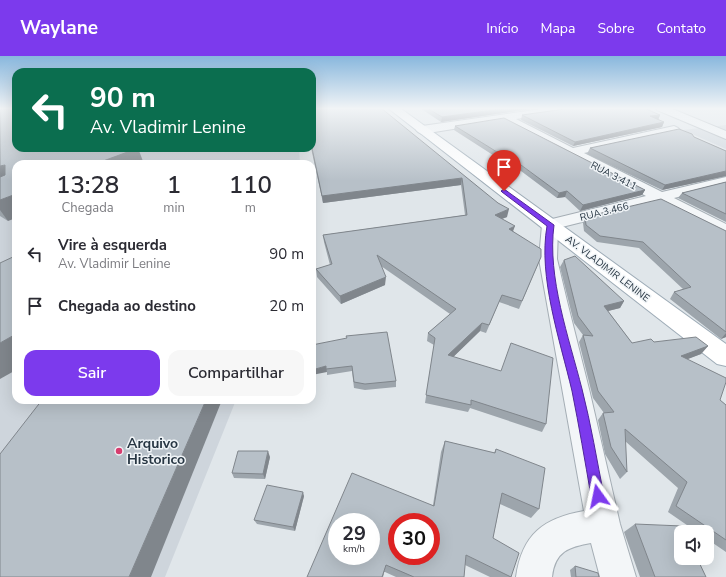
<!DOCTYPE html>
<html lang="pt">
<head>
<meta charset="utf-8">
<style>
  body { margin:0; font-family:"Nunito Sans",sans-serif; background:#f7f7f7; color:#2b2b33; height:100vh; display:flex; flex-direction:column; font-size:15px; white-space:nowrap }
  * { box-sizing:border-box; margin:0 }
  p { font-size:13px; color:#7c7c81 }
  .icon { flex:none; width:22px; height:22px; fill:none; stroke:currentColor; stroke-width:2; stroke-linecap:round; stroke-linejoin:round }
  .map { position:relative; flex:1; overflow:hidden }
  .details { position:absolute; left:12px; top:104px; width:304px; height:244px; display:flex; flex-direction:column; background:#fff; border-radius:12px; box-shadow:0 4px 16px #0002 }
  .details>* { flex:none }
  .banner { position:absolute; left:12px; top:12px; width:304px; height:84px; border-radius:12px; box-shadow:0 4px 16px #0002; background:#0b6e4f; color:#fff; overflow:hidden }
  .tools { position:absolute; left:674px; top:469px; display:grid; gap:8px }
  .tools a { display:grid; place-items:center; width:40px; height:40px; border-radius:8px; background:#fff; box-shadow:0 4px 16px #0002; font-size:20px }
  .speed { position:absolute; left:328px; top:457px; display:flex; gap:8px; font-size:20px; font-weight:700; text-align:center }
  .speed>* { display:grid; place-content:center; width:52px; height:52px; border-radius:50%; background:#fff; box-shadow:0 4px 16px #0002; line-height:1 }
  .speed small { font-size:10px; font-weight:400 }
  .speed .limit { border:6px solid #d22; background:#fff; color:#111 }
  .pin { position:absolute; display:grid; place-items:center; width:34px; height:34px; color:#fff; margin:-41px -17px; border-radius:50% 50% 50% 0; rotate:-45deg; box-shadow:0 0 4px #0007 }
  .pin .icon { rotate:45deg }
  .me { position:absolute; width:44px; margin:-22px; rotate:348deg; stroke-linejoin:round; filter:drop-shadow(0 0 3px #0008) }
  .turn { display:flex; align-items:center; gap:14px; height:84px; padding:0 12px; font-size:18px }
  .turn .icon { width:52px; height:52px; stroke-width:2.5 }
  .turn b { display:block; font-size:28px; line-height:34px }
  .eta { display:flex; justify-content:space-evenly; align-items:center; height:68px; text-align:center }
  .eta b { font-size:24px; font-weight:600; line-height:28px }
  .primary-button { display:flex; gap:8px; margin-top:auto; padding:8px 12px }
  .primary-button a { flex:1; height:46px; border-radius:12px; background:#7c3aed; color:#fff; font-size:16px; font-weight:600; line-height:46px; text-align:center }
  .primary-button a+a { background:#f7f7f7; color:#2b2b33 }
  ul { padding:0; list-style:none }
  li { display:flex; align-items:center; gap:12px; height:52px; padding:0 12px }
  li div { flex:1 }
  li b { display:block; font-size:15px }
  li em { font-style:normal }
  header { display:flex; align-items:center; gap:24px; box-sizing:border-box; height:56px; padding:0 20px; background:#7c3aed; color:#fff }
  header strong { font-size:19px }
  nav { display:flex; gap:22px; margin-inline-start:auto; font-size:14px }
  .map>svg:first-child { display:block }
</style>
</head>
<body>
<header>
<strong>Waylane</strong>
<nav><a>Início</a><a>Mapa</a><a>Sobre</a><a>Contato</a></nav>
</header>
<div class="map">
<svg width="726" height="521" viewBox="0 0 726 521">
  <rect width="100%" height="100%" fill="#e0e6ea"/>
  <!-- built -->
  <g fill="#ced5dc">
    <polygon points="0,52 16,92 299,92 300,108 16,108 16,344 236,344 165,521 0,521"/>
    <polygon points="726,69 726,93 683,74"/>
  </g>
  <g fill="none" stroke-linecap="round" stroke-linejoin="round">
    <defs>
      <g id="minor">
        <path d="M548 52H575L570 55 516 63 573 92 674 70 678 72 680 74 678 76 584 97 662 136 726 121V129L674 142 726 168V180L720 179 658 147 558 172 557 203 567 245 590 337 620 468 636 521H600L591 487C569 491 555 495 552 521H516C522 478 544 462 584 455L539 203 542 169 544 165 646 140 503 65 422 78 418 76 416 74 418 72 422 70Z"/>
        <polygon points="656,52 670,52 726,75 726,83 657,54"/>
      </g>
      <polygon id="major" points="388,52 400,52 726,288 726,310 717,308"/>
    </defs>
    <!-- minor casing -->
    <use href="#minor" stroke="#a5aeb5" stroke-width="2"/>
    <!-- major casing -->
    <use href="#major" stroke="#9eacb7" stroke-width="2"/>
    <!-- minor -->
    <use href="#minor" fill="#f3f6f8" fill-rule="evenodd"/>
    <!-- major -->
    <use href="#major" fill="#fff" fill-rule="evenodd"/>
  </g>
  <!-- wall -->
  <g fill="#9da5ac">
    <polygon points="381,52 507,161 502,163 513,175 541,201 519,253 499,246 486,277 480,275 453,301 546,368 542,376 470,352 468,356 425,347 434,289 427,285 428,277 450,258 381,210 385,229 341,248 317,221 316,213 330,209 324,186 323,179 465,159 461,129 323,147 311,92"/>
    <polygon points="420,52 537,52 441,66"/>
    <polygon points="522,59 660,59 658,64 664,66 662,71 573,90 521,64"/>
    <polygon points="455,70 645,134 642,139 580,155 565,141 557,142 501,100 496,101 454,74"/>
    <polygon points="694,81 726,95 726,120 662,134 587,98 590,92"/>
    <polygon points="726,126 726,166 678,142 682,137"/>
    <polygon points="0,144 8,165 0,160"/>
    <polygon points="585,161 726,175 726,281 721,283 670,243 674,236 683,233 639,192 597,186 584,175 583,167"/>
    <polygon points="564,204 624,245 620,252 608,255 632,287 654,286 708,290 701,298 687,303 720,344 726,349 726,496 707,483 707,476 697,476 668,456 678,432 625,385 627,416 620,423 605,398 598,364 603,357 604,357 593,342 579,286 583,279 574,267 560,211"/>
    <polygon points="312,289 396,325 396,331 365,334 354,332 352,315 327,319 327,316"/>
    <polygon points="445,385 494,397 496,393 539,453 531,462 500,448 493,482 511,521 490,521 465,509 464,521 396,521 385,516 307,521 433,449 441,396"/>
    <polygon points="270,401 265,423 234,422 232,417"/>
    <polygon points="304,440 295,475 257,468 254,464"/>
    <polygon points="635,468 706,521 640,521 624,476"/>
    <polygon points="575,510 599,521 571,521 570,514"/>
  </g>
  <!-- shaded-wall -->
  <g fill="#80868c">
    <polygon points="508,52 537,52 441,66 442,61"/>
    <polygon points="660,59 658,64 650,60"/>
    <polygon points="664,66 662,71 573,90 575,86"/>
    <polygon points="134,92 138,92 144,108 95,108"/>
    <polygon points="502,95 501,100 496,101 497,96"/>
    <polygon points="5,109 16,125 0,132 0,110"/>
    <polygon points="726,115 726,120 662,134 665,129"/>
    <polygon points="462,122 461,129 323,147 322,140"/>
    <polygon points="645,134 642,139 580,155 583,149"/>
    <polygon points="567,135 565,141 557,142 559,137"/>
    <polygon points="16,138 16,162 8,165 0,154 0,144"/>
    <polygon points="509,153 507,161 493,166 495,159"/>
    <polygon points="515,170 512,178 509,173"/>
    <polygon points="386,221 385,229 341,248 340,240"/>
    <polygon points="624,245 620,252 600,257 604,250"/>
    <polygon points="482,267 480,275 447,307 448,299"/>
    <polygon points="726,277 726,281 721,283"/>
    <polygon points="16,278 16,314 0,323 0,287"/>
    <polygon points="708,290 701,298 675,308 681,300"/>
    <polygon points="326,310 327,316 312,319 312,314"/>
    <polygon points="206,344 222,344 151,521 129,521"/>
    <polygon points="268,395 270,401 265,423 263,418"/>
    <polygon points="303,436 304,440 295,475 293,471"/>
    <polygon points="386,509 383,521 382,521"/>
  </g>
  <!-- building -->
  <g fill="#b7c0c8" stroke="#80868c" fill-rule="evenodd">
    <polygon points="0,52 16,52 16,92 134,92 132,93 133,94 95,108 16,108 16,138 0,144 0,121 5,119 5,109 0,110"/>
    <polygon points="322,52 381,52 498,147 509,153 495,159 515,170 509,173 541,193 541,201 522,245 502,239 489,269 482,267 448,299 501,315 511,287 553,302 546,368 471,344 471,349 426,339 435,282 428,277 456,253 377,199 386,221 340,240 316,213 332,208 323,179 467,159 462,122 322,140 312,92 312,55"/>
    <polygon points="427,52 508,52 442,61"/>
    <polygon points="572,52 644,52 660,59 650,60 664,66 575,86 522,59"/>
    <polygon points="504,62 645,134 583,149 567,135 559,137 502,95 497,96 455,70"/>
    <polygon points="679,73 692,78 694,81 726,95 726,115 665,129 590,92"/>
    <polygon points="726,126 726,158 682,137"/>
    <polygon points="661,143 724,174 726,175 726,276 674,236 691,231 643,186 600,180 586,169 585,161"/>
    <polygon points="15,200 16,201 16,278 0,287 0,207"/>
    <polygon points="575,200 624,245 604,250 632,287 651,283 654,286 696,281 708,290 681,300 726,322 726,326 720,344 726,349 726,484 676,450 687,426 625,373 627,416 611,391 603,357 614,356 598,335 583,279 593,280 578,260 564,204"/>
    <polygon points="387,276 396,325 365,328 354,326 352,310 326,313 326,310 312,314 312,289 347,282 346,280"/>
    <polygon points="42,344 206,344 129,521 0,521 0,398"/>
    <path d="M445 385 495 397 496 393 545 412 539 453 502 437 493 482 519 497 511 521 466 499 464 521H414L386 509 382 521H307L352 417 434 450ZM337 466H371V500H337ZM397 466H431V500H397Z"/>
    <polygon points="238,395 268,395 263,418 232,417"/>
    <polygon points="267,429 303,436 293,471 254,464"/>
    <polygon points="635,468 682,470 684,476 681,476 681,502 697,502 706,521 655,521"/>
    <polygon points="575,510 598,517 599,521 576,521"/>
  </g>
  <!-- sky -->
  <linearGradient id="sky" x2="0" y2="1"><stop stop-color="#88b7dd"/><stop offset="0.42" stop-color="#f1f4f6"/><stop offset="1" stop-color="#f1f4f6" stop-opacity="0"/></linearGradient>
  <rect width="726" height="125" fill="url(#sky)"/>
  <!-- route -->
  <path fill="#7c3aed" stroke="#51269a" d="M504 133 554 169C547 221 569 282 582 333 591 368 597 405 604 440L602 445 598 447 593 445 591 440C585 405 579 370 572 335 560 284 538 221 547 170L502 136 501 135Z"/>
  <!-- markers -->
  <circle fill="#d73d6f" stroke="#f0f4f7" stroke-width="1.5" cx="119" cy="395" r="4"/>
  <g text-anchor="middle" stroke-width="3" stroke-linejoin="round" paint-order="stroke">
    <!-- far-street labels -->
    <g font-size="10" fill="#273643" stroke="#f0f4f7">
      <text transform="translate(614 119) rotate(27)" y="4">RUA 3.411</text>
      <text transform="translate(604 155) rotate(-14)" y="4">RUA 3.466</text>
      <text transform="translate(608 212) rotate(37)" y="4">AV. VLADIMIR LENINE</text>
    </g>
    <!-- near-poi labels -->
    <g font-size="14" font-weight="bold" fill="#273643" stroke="#f0f4f7" text-anchor="start">
      <text x="127" y="392">Arquivo<tspan x="127" dy="16">Historico</tspan></text>
    </g>
  </g>
</svg>
<div class="tools">
<a><svg class="icon" aria-label="sound" viewBox="0 0 24 24"><path d="M4 9h4l5-4v14l-5-4H4zM17 9q2 3 0 6"/></svg></a>
</div>
<div class="speed"><div>29<small>km/h</small></div><div class="limit">30</div></div>
<div class="pin" style="left:504px;top:135px;background:#d93025"><svg class="icon" aria-label="arrive" viewBox="0 0 24 24"><path d="M6 21V4h12l-3 4 3 4H6"/></svg></div>
<svg class="me" style="left:598px;top:440px" viewBox="-20 -20 40 40"><path d="M0-17L14 15 0 8-14 15z" fill="#7c3aed" stroke="#fff" stroke-width="4"/></svg>
<div class="banner">
<div class="turn"><svg class="icon" aria-label="left" viewBox="0 0 24 24"><path d="M17 20v-9H6M10 6l-5 5 5 5"/></svg><div><b>90 m</b>Av. Vladimir Lenine</div></div>
</div>
<section class="details">
<div class="eta">
<div><b>13:28</b><p>Chegada</p></div>
<div><b>1</b><p>min</p></div>
<div><b>110</b><p>m</p></div>
</div>
<ul>
<li><svg class="icon" aria-label="left" viewBox="0 0 24 24"><path d="M17 20v-9H6M10 6l-5 5 5 5"/></svg><div><b>Vire à esquerda</b><p>Av. Vladimir Lenine</p></div><em>90 m</em></li>
<li><svg class="icon" aria-label="arrive" viewBox="0 0 24 24"><path d="M6 21V4h12l-3 4 3 4H6"/></svg><div><b>Chegada ao destino</b></div><em>20 m</em></li>
</ul>
<div class="primary-button"><a>Sair</a><a>Compartilhar</a></div>
</section>
</div>
</body>
</html>
